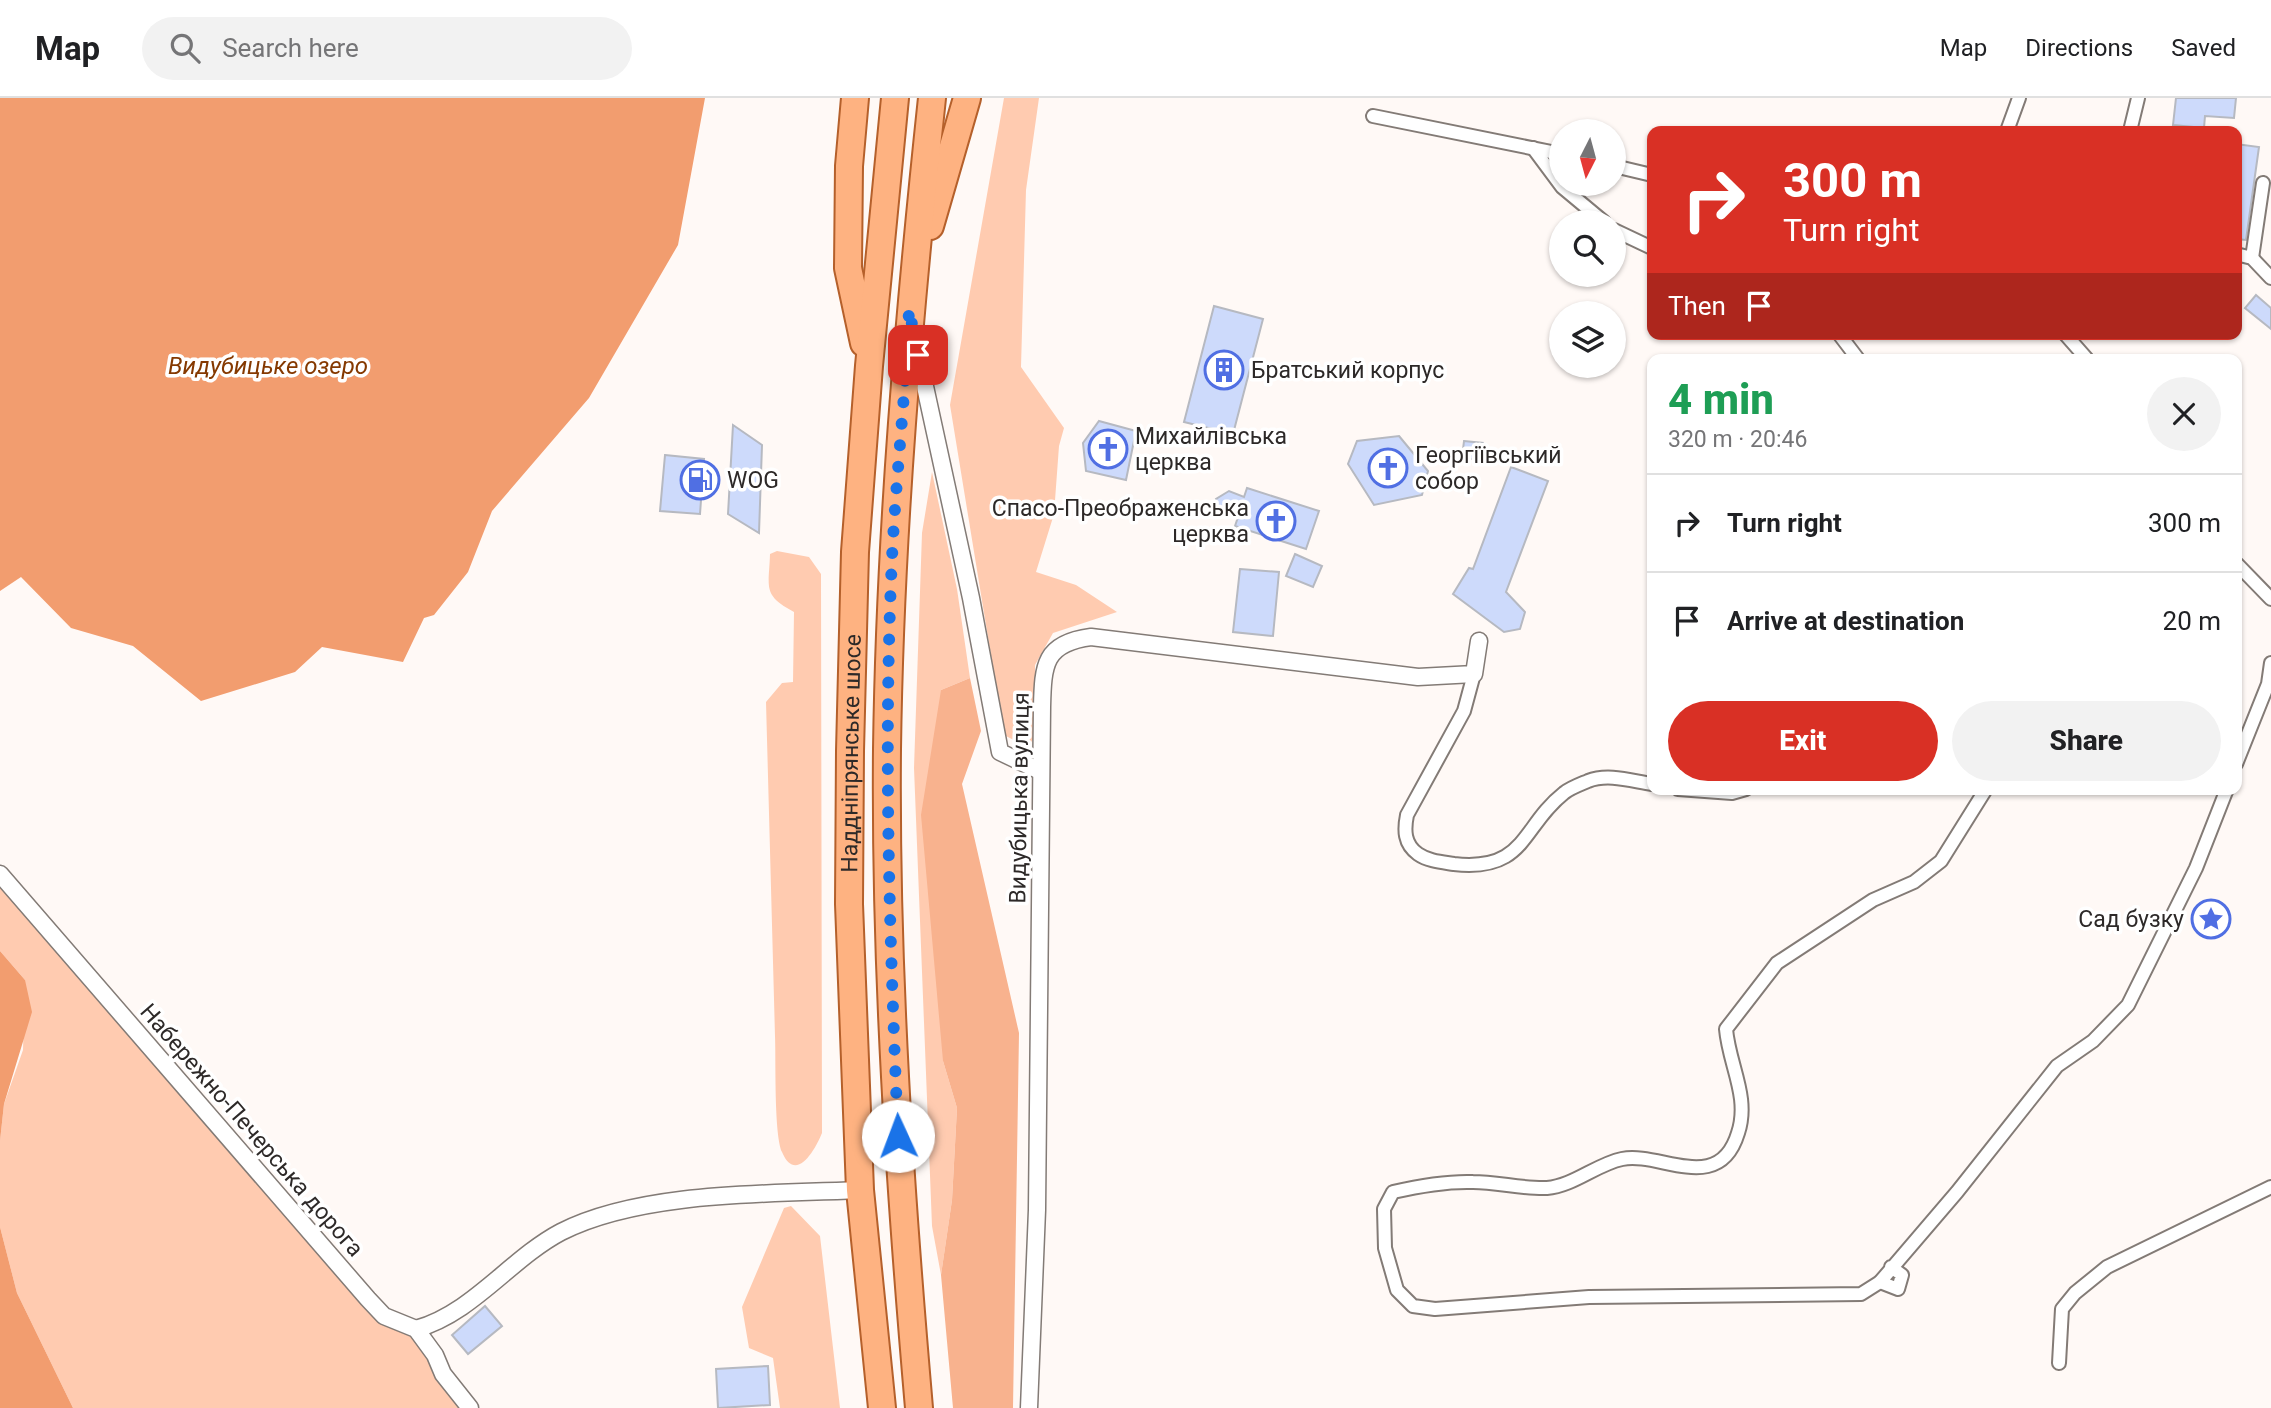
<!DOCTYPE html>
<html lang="en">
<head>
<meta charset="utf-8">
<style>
  body { margin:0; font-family:Roboto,sans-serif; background:#f2f2f2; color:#202124; height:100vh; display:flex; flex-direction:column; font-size:26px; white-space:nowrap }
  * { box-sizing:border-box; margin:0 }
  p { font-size:23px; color:#757577 }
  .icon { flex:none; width:38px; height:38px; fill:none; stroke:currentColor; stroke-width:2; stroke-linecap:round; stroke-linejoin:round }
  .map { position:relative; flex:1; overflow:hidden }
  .details { position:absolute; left:1647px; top:256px; width:595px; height:441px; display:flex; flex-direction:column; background:#fff; border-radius:14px; box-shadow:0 2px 5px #0004 }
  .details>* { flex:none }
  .banner { position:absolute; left:1647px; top:28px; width:595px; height:214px; border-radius:14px; box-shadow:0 2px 5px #0004; background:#d93025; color:#fff; overflow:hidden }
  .needle { width:46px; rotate:186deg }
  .controls { position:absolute; left:1549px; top:21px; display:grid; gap:14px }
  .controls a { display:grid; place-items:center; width:77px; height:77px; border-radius:50%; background:#fff; box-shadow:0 2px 5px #0004; font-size:35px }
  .pin { position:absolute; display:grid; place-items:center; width:60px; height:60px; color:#fff; margin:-30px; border-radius:14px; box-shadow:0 4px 10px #0006 }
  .me { position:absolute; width:77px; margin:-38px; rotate:358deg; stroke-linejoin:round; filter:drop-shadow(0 0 5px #0008) }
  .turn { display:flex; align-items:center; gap:24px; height:147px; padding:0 21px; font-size:32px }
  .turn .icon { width:91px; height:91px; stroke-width:2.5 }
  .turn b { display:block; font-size:49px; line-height:60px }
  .then { display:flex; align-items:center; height:66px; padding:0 21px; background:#0003; gap:14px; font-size:26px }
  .round { display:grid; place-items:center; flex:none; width:74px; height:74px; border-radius:37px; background:#f2f2f2 }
  .head { display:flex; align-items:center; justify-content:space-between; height:119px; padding:0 21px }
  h1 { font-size:42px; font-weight:800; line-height:52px; color:#1e9e55 }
  .action { display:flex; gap:14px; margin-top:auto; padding:14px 21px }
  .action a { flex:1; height:80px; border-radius:42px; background:#d93025; color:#fff; font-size:28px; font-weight:800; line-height:80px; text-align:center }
  .action a+a { background:#f2f2f2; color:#202124 }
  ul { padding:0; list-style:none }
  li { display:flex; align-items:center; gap:21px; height:98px; padding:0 21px; border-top:2px solid #e0e0e0 }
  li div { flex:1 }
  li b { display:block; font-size:26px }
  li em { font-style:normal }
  header { display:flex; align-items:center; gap:42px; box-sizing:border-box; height:98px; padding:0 35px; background:#fff; border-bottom:2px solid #e0e0e0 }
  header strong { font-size:33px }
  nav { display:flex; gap:38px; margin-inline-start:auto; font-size:24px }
  .search { width:490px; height:63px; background:#f2f2f2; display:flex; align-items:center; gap:18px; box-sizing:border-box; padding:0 24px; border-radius:38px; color:#757577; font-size:26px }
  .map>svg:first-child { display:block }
</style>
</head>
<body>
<header>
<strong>Map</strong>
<div class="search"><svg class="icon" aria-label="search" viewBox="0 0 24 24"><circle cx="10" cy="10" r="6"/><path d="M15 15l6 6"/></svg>Search here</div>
<nav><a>Map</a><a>Directions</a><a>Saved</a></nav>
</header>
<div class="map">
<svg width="2271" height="1310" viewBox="0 0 2271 1310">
  <rect width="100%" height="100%" fill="#fff9f6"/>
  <!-- green -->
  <g fill="#ffcbb0">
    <polygon points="1004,0 1039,0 1026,92 1021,269 1064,330 1059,348 1054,416 1036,474 1076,487 1117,514 1053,535 1035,567 1035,639 1027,649 1004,637 950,307"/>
    <polygon points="932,374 957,491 970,580 941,592 943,963 957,1010 952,1102 941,1177 932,1128 914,670 922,435"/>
    <path d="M777 453 809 459 821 476 822 1035C816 1050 796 1087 782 1054 774 1036 776 962 775 938 772 827 769 715 766 604L782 585 793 584 794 514C762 497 769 490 770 456Z"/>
    <polygon points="0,776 368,1201 416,1231 469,1310 73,1310 17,1195 0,1129 0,1043 4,1006 23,952 25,882 0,853"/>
    <polygon points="791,1108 820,1138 840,1310 780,1310 773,1260 749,1250 742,1209 784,1110"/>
  </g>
  <!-- forest -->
  <polygon fill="#f8b28e" points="970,580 981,633 962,686 1019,935 1013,1310 953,1310 941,1177 952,1102 957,1010 943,963 921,717 941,592"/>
  <!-- water -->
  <g fill="#f29d6f">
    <polygon points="0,0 705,0 678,147 589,300 492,413 468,474 434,517 424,520 403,564 322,549 295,574 201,603 133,548 71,530 21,479 0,493"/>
    <polygon points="0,853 25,882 32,914 4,1006 0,1043"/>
    <polygon points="0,1129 17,1195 73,1310 0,1310"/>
  </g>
  <!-- building -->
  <g fill="#cddafb" stroke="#b6b9c1" stroke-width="2">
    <polygon points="2176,0 2236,0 2234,20 2205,18 2204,30 2173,27"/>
    <polygon points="2236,46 2259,49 2246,142 2236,141"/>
    <polygon points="2256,197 2271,210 2271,231 2245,210"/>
    <polygon points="1214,208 1263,221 1233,336 1184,324"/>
    <polygon points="1099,323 1136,333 1126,382 1086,373 1083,345"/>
    <polygon points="733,327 762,347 759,435 728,416"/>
    <polygon points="1399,338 1428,373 1422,397 1374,407 1348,366 1357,343"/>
    <polygon points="1464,343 1483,345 1481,362 1462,360"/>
    <polygon points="665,357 704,361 700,416 660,413"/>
    <polygon points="1511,369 1548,383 1506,494 1525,514 1520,531 1504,534 1453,496 1469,470 1473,471"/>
    <polygon points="1247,390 1319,413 1306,451 1235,428 1238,419 1221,417 1216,401 1229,393 1244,399"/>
    <polygon points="1295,456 1322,468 1313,489 1286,478"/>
    <polygon points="1240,471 1279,474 1273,538 1233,534"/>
    <polygon points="485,1208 502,1228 468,1256 452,1237"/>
    <polygon points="768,1268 770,1307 718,1310 716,1271"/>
  </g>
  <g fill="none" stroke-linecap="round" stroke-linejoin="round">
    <defs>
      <g id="pedestrian">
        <polyline points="1373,18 1561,56"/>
        <polyline points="2007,33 2019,0"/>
        <polyline points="2130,33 2138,0"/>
        <polyline points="1533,50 1562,89 1604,124"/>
        <polyline points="1614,68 1652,77"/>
        <polyline points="1614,132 1652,150"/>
        <polyline points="2236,156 2252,160 2271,180"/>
        <polyline points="2252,160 2263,85"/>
        <polyline points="1839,236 1858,261"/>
        <polyline points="2065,236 2087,261"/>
        <polyline points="2236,465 2271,501"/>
        <path d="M1474 576 1464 613 1407 717C1404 732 1404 746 1418 756 1428 763 1441 764 1454 766 1526 774 1521 729 1564 695 1570 690 1581 686 1588 683 1608 675 1632 683 1652 686"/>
        <polyline points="2236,666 2268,586 2271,565"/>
        <polyline points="1678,691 1732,695 1746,691"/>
        <polyline points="1891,1169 1902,1177 1898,1191 1880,1184 1957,1094 2057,968 2093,943 2128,907 2196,770 2227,691"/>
        <path d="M1880 1184 1861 1196 1589 1199 1435 1211 1413 1208 1397 1192 1385 1150 1384 1111 1393 1094C1419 1088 1446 1083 1473 1084 1497 1084 1523 1091 1547 1090 1573 1088 1597 1066 1622 1061 1660 1053 1719 1098 1738 1035 1750 999 1729 967 1726 931L1777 865 1873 802 1914 784 1941 763 1986 691"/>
        <polyline points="2059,1265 2062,1211 2075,1195 2107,1169 2271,1089"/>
      </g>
      <g id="minor">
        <polyline points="916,247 971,500 1000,654 1040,673"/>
        <polyline points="0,776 368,1201 384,1218 416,1231 435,1257 443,1276 470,1310"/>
        <path d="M416 1231C473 1215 510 1161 561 1134 641 1093 771 1096 860 1092"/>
        <path d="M1029 1310 1037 1112 1042 609C1043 567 1044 545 1091 539L1418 579 1474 576 1479 543"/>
      </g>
      <g id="primary">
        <polyline points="855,0 849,68 848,170 864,245"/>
        <polyline points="930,128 967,0"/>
        <path id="s1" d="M882 1310 860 1092 849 806 850 653 855 454 869 268 895 0"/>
        <path d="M919 1310C900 1091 885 871 887 651 890 434 909 216 932 0"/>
      </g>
    </defs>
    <!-- pedestrian casing -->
    <use href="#pedestrian" stroke="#837b76" stroke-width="16"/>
    <!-- minor casing -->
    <use href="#minor" stroke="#837b76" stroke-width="19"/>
    <!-- primary casing -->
    <use href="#primary" stroke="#b5602b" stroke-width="30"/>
    <!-- pedestrian -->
    <use href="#pedestrian" stroke="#fff" stroke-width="12"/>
    <!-- minor -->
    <use href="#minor" stroke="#fff" stroke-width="16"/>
    <!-- primary -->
    <use href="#primary" stroke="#feb281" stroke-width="26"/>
  </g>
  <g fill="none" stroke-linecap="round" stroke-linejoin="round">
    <!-- route -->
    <path stroke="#1a73e8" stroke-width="12" stroke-dasharray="0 21.6" d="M898 1038C890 845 883 653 892 460 896 377 906 294 909 211L918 257"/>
  </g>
  <!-- icons -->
  <defs>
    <symbol id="building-ring" viewBox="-11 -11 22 22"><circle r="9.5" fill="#fff" stroke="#506fe3" stroke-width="1.5"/><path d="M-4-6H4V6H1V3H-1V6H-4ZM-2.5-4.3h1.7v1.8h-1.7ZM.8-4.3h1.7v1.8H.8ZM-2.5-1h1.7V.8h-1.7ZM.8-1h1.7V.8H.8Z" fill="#506fe3"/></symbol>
    <symbol id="church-ring" viewBox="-11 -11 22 22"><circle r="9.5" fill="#fff" stroke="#506fe3" stroke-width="1.5"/><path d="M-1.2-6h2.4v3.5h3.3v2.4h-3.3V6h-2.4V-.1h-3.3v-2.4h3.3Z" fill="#506fe3"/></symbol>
    <symbol id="fuel-ring" viewBox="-11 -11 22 22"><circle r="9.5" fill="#fff" stroke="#506fe3" stroke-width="1.5"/><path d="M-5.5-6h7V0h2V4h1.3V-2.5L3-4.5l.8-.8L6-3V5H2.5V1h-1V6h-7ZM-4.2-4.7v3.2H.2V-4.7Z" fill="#506fe3"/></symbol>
    <symbol id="sight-ring" viewBox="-11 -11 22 22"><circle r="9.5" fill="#fff" stroke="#506fe3" stroke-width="1.5"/><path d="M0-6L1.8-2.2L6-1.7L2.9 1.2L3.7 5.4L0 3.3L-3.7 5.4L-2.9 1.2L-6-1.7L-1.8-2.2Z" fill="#506fe3"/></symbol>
  </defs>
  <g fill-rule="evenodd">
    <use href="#building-ring" x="1202" y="250" width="44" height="44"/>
    <use href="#church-ring" x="1086" y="329" width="44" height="44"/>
    <use href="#church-ring" x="1366" y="348" width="44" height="44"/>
    <use href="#fuel-ring" x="678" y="360" width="44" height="44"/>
    <use href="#church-ring" x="1254" y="401" width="44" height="44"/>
    <use href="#sight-ring" x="2189" y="799" width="44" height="44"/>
  </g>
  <g text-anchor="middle" stroke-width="7" stroke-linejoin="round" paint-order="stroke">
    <!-- poi labels -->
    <g font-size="23" fill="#2d2928" stroke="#fff" text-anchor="start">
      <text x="1251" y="280">Братський корпус</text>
      <text x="1135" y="346">Михайлівська<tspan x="1135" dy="26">церква</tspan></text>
      <text x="1415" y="365">Георгіївський<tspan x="1415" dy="26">собор</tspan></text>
      <text x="727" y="390">WOG</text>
      <text x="1249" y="418" text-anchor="end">Спасо-Преображенська<tspan x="1249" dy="26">церква</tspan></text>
      <text x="2184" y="829" text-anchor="end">Сад бузку</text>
    </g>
    <!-- street labels -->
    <g font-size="23" fill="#2d2928" stroke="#fff">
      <text dy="8" stroke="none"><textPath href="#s1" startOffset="656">Наддніпрянське шосе</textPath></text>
      <text transform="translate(1019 700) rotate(-89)" y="8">Видубицька вулиця</text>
      <text transform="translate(252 1032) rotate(49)" y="8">Набережно-Печерська дорога</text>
    </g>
    <!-- water labels -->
    <g font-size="24" font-style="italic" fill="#853901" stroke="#fff">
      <text x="268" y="276">Видубицьке озеро</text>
    </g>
  </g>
</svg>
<div class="controls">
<a><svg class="needle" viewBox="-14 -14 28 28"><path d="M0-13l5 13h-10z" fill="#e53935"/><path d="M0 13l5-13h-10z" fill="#757577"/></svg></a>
<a><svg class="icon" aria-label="search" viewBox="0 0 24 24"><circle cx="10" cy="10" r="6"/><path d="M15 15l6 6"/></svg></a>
<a><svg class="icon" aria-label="layers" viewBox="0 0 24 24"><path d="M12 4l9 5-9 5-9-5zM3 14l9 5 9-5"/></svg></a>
</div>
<div class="pin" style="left:918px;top:257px;background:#d93025"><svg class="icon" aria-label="arrive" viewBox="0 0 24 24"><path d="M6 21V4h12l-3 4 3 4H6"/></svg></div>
<svg class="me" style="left:898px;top:1038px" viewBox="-20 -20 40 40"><circle r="19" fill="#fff"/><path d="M0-13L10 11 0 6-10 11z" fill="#1a73e8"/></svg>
<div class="banner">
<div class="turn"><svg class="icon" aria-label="right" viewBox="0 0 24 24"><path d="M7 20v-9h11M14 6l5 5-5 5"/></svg><div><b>300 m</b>Turn right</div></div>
<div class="then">Then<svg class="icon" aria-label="arrive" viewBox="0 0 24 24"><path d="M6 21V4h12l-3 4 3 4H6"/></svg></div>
</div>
<section class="details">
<div class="head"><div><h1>4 min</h1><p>320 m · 20:46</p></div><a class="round"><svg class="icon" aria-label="close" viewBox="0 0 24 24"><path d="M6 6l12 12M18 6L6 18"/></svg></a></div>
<ul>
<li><svg class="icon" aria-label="right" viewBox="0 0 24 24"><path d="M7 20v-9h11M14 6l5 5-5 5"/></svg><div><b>Turn right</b></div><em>300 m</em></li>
<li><svg class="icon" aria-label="arrive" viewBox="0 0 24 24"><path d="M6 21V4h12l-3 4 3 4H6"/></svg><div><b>Arrive at destination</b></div><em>20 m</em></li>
</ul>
<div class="action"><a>Exit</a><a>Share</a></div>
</section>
</div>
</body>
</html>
